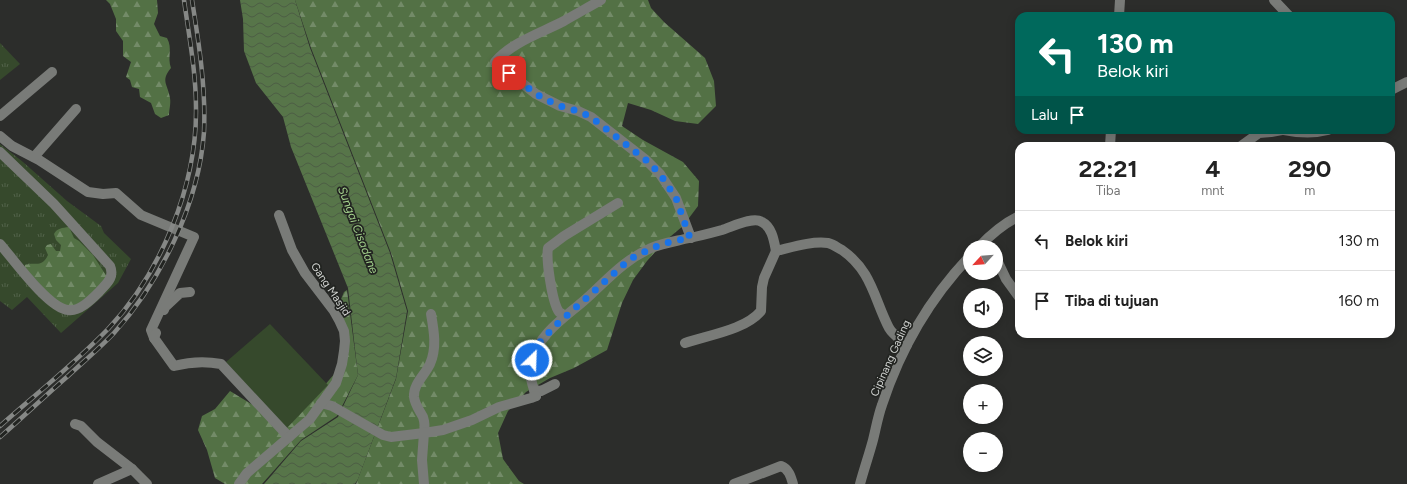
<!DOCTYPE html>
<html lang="id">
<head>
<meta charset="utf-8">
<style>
  body { margin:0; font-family:Figtree,sans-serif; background:#f2f2f2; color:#222; height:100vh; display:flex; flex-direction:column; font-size:15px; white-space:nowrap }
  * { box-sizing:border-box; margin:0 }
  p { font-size:13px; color:#767676 }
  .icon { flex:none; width:22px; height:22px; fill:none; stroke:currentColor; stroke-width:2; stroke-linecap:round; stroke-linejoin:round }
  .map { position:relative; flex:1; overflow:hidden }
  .side { position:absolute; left:1015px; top:142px; width:380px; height:196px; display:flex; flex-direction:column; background:#fff; border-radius:12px; box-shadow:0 2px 10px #0003 }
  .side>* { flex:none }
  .banner { position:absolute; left:1015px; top:12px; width:380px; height:122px; border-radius:12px; box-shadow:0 2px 10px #0003; background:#00695c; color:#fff; overflow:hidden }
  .needle { width:26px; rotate:244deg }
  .buttons { position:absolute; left:963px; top:240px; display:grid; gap:8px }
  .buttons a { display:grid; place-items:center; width:40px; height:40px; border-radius:50%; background:#fff; box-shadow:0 2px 10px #0003; font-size:20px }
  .pin { position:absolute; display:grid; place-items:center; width:34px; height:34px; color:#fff; margin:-17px; border-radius:8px; box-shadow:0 2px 6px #0006 }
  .me { position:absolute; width:44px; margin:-22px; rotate:24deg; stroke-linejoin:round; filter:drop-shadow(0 0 3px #0008) }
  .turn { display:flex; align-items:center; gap:14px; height:84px; padding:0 16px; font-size:18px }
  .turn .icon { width:52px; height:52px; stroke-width:2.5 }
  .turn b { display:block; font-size:28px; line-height:34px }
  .then { display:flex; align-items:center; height:38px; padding:0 16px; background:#0003; gap:8px; font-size:15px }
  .eta { display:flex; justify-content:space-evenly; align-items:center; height:68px; text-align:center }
  .eta b { font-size:24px; font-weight:700; line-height:28px }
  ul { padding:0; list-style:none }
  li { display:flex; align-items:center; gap:12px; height:60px; padding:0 16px; border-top:1px solid #e0e0e0 }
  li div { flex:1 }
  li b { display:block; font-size:15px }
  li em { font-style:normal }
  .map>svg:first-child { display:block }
</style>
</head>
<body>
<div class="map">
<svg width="1407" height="484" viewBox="0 0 1407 484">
  <defs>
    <pattern id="grass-tufts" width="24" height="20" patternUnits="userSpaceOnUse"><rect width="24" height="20" fill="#36492c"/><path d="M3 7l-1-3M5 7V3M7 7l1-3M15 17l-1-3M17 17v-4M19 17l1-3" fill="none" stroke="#52624a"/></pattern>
    <pattern id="forest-firs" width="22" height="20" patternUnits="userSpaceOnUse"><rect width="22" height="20" fill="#537145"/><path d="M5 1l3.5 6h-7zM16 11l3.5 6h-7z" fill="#738b68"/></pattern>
    <pattern id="water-waves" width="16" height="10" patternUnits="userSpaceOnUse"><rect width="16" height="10" fill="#577549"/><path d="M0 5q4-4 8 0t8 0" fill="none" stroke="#4c5d44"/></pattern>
  </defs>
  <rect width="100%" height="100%" fill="#2c2d2b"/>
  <!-- grass -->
  <g fill="url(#grass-tufts)">
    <polygon points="0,43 20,64 0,80"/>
    <polygon points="0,144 23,162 67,201 101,226 104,233 131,259 118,283 61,333 27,297 12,310 0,301"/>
  </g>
  <!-- forest -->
  <g fill="url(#forest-firs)">
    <path d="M106 0H157L158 13 154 24 160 36 167 38C173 49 167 57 171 68 160 81 168 84 170 98 171 104 169 110 169 115L161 118 155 114 151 103 140 97 139 89 132 87 130 80 126 77 131 62 123 56V41L116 31V19L110 4Z"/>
    <polygon points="295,0 648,0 651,8 664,22 705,58 714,81 716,106 698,124 675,121 651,110 628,103 622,126 643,140 683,162 699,181 698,206 683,226 665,241 647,261 633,280 622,303 607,350 574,368 550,378 526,392 508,411 498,433 503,459 519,481 524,484 356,484 396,379 408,311 391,253 311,48"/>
    <path d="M69 227 74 238 79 241 93 255 107 277 94 292 74 307 58 304 25 268V265C36 261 41 269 48 255L45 248 47 245 51 244 56 251H60L61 245 56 240 54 234C57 228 62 228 69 227Z"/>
    <polygon points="347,290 358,375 337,416 301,440 262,484 225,484 215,478 207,450 198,430 202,416 215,409 230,391 253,405 323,387 343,364 339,304 344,292"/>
  </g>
  <!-- pitch -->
  <polygon fill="#36492c" points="270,324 328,385 286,429 226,362"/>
  <!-- water -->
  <polygon fill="url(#water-waves)" points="240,0 295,0 310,48 390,253 407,311 396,378 358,479 355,484 264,484 301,441 338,417 358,375 348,288 291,147 283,117 256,83 244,51 243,19"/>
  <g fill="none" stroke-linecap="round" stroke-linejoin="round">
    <!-- minor -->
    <g stroke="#797b78" stroke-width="10">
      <path d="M601 0C589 7 576 14 564 21 541 33 512 42 495 62L536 94 560 106 578 111 591 117 646 160 660 174 676 198 691 238"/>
      <polyline points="1274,0 1289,16"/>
      <polyline points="1119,16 1120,0"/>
      <polyline points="1391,90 1407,82"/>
      <polyline points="0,116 52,72"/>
      <path d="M1284 130C1299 133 1313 134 1328 130"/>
      <polyline points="0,136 12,146 39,160 88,192 103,194 116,193 141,215 194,237 151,330 154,338"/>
      <polyline points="1110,146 1111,130"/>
      <polyline points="1241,146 1259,133 1271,132 1282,130"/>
      <path d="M0 152 54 204 110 266C115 278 106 284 99 292 91 300 79 312 68 310 49 309 13 259 0 244"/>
      <polyline points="34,157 76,109"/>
      <path d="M979 247C991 234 1003 224 1019 216"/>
      <polyline points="996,258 1006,279 1019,297"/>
      <polyline points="164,310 165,307 180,293 190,292"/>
      <path d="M564 316C563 314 561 313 559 312 552 302 546 260 548 248L564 236 618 203"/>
      <path d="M156 333 154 338 174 366C189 362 205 361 221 364L289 437"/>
      <path d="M685 343C709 335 745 330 761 311L762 287 764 278 776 251"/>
      <path d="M536 396C532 384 528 373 532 360 540 332 566 317 587 298 608 279 624 260 651 248 663 243 677 241 689 238 700 236 711 233 722 230 732 227 753 216 762 222 772 227 774 241 776 251 793 247 811 241 828 243 833 244 838 248 842 250 872 271 874 299 889 328 893 335 901 340 907 345"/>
      <polyline points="536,396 534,390 541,391 555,384"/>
      <path d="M321 403 332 406 383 435 391 437 424 433C425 427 425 423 423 417 420 411 415 405 414 397 413 384 425 375 430 364 437 348 434 331 431 314"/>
      <polyline points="75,424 81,426 97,442 132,469 147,484"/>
      <polyline points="98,484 132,469"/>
      <polyline points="239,484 247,473 310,419 336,383 342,364 344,351 345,341 344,331 339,320 334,311 305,273 292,250 279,215"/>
      <polyline points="424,484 422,460 424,433 443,430 472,420 499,407 531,398 536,396"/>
      <path d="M734 484 781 466C789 469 791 477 793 484"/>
      <path d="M860 484C864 469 869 455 873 440 876 428 878 416 882 405 900 350 930 298 970 256"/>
    </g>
    <defs>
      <g id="rail">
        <path d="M0 426C36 394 74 364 108 329 161 273 197 185 196 108 196 72 189 36 184 0"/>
        <path d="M0 437C23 417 45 396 68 376 83 362 100 348 114 333 161 281 199 203 204 132 206 88 199 44 192 0"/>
      </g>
    </defs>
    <!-- rail casing -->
    <use href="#rail" stroke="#868886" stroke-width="4.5"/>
    <!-- rail -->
    <use href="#rail" stroke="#222421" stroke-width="3" stroke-dasharray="9" stroke-linecap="butt"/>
  </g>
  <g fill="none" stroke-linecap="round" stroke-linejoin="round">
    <!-- route -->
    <polyline stroke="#1a73e8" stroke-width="7" stroke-dasharray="0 12.6" points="509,73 536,94 551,102 560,106 578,111 591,117 646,160 660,174 676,198 690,238 673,241 652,248 630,259 555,326 540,342 532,360"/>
  </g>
  <g text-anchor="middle" stroke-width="3.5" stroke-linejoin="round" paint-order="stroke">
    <!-- street labels -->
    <g font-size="11" fill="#d2d4d2" stroke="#222421">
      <text transform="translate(331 289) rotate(56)" y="4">Gang Masjid</text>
      <text transform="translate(890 358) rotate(-66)" y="4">Cipinang Gading</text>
    </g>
    <!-- water labels -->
    <g font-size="12" font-style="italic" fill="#a3d18c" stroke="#222421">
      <text transform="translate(358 230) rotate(69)" y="4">Sungai Cisadane</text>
    </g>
  </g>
</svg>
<div class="buttons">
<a><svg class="needle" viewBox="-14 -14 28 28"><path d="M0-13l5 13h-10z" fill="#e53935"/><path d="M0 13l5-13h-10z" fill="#767676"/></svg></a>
<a><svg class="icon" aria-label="sound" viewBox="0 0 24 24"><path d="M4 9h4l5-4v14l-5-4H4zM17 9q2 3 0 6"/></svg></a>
<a><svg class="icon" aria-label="layers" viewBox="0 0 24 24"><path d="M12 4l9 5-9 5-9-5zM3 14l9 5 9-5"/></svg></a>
<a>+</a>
<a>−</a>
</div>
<div class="pin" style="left:509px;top:73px;background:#d93025"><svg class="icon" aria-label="arrive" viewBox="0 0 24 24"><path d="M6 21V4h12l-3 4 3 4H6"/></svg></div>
<svg class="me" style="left:532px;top:360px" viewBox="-20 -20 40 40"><circle r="17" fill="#1a73e8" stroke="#fff" stroke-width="3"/><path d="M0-11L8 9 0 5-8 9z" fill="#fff"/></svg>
<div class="banner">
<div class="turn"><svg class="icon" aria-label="left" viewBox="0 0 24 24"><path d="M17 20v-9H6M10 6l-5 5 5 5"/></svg><div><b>130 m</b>Belok kiri</div></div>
<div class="then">Lalu<svg class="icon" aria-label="arrive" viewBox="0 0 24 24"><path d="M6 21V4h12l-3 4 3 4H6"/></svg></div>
</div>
<section class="side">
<div class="eta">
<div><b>22:21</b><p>Tiba</p></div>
<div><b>4</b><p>mnt</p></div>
<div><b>290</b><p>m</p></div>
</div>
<ul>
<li><svg class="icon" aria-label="left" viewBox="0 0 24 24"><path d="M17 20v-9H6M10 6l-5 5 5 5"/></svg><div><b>Belok kiri</b></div><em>130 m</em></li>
<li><svg class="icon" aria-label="arrive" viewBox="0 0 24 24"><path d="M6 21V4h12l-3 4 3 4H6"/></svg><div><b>Tiba di tujuan</b></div><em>160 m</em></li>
</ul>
</section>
</div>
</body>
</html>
